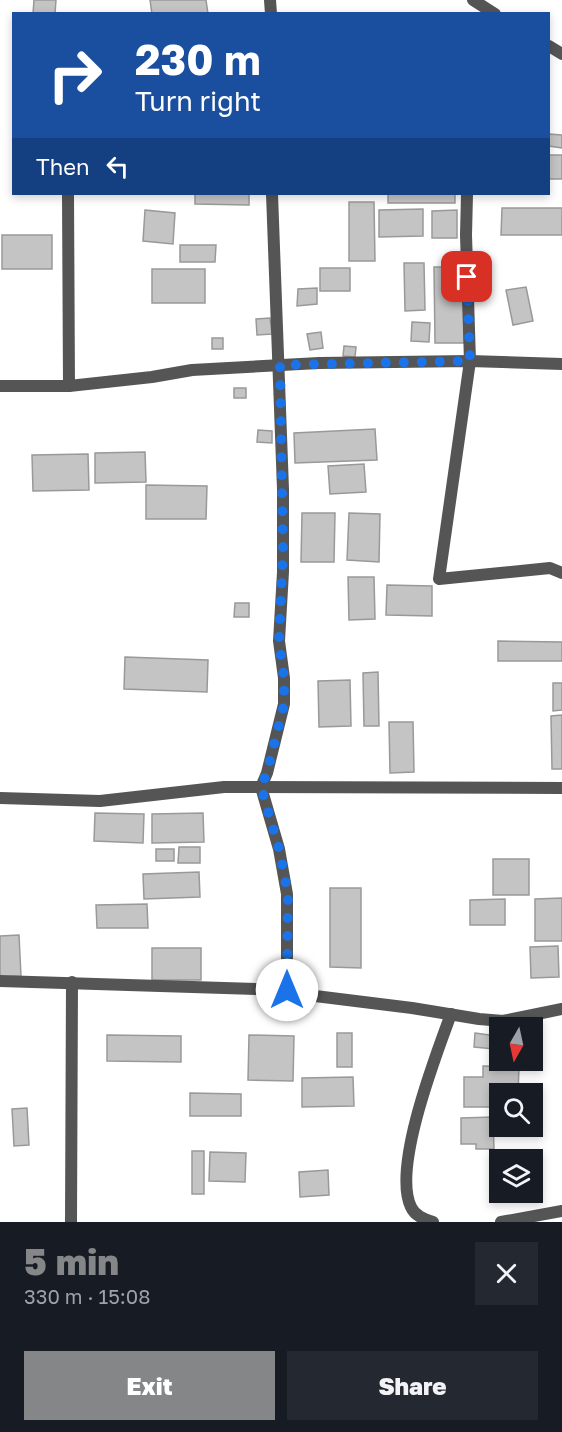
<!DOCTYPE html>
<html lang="en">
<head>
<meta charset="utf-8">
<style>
  body { margin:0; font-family:"Golos Text",sans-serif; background:#242831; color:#f1f3f6; height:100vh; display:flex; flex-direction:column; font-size:22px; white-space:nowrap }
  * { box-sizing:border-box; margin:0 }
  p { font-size:20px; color:#9ea1a6 }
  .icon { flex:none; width:33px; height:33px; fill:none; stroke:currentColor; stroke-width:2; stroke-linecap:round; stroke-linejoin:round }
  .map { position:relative; height:1222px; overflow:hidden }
  .side { display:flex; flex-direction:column; background:#171b24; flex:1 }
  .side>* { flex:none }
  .banner { position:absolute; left:12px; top:12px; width:538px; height:183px; border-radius:0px; box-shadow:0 3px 9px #0003; background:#1a4fa0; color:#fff; overflow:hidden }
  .needle { width:39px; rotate:189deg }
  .tools { position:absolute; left:489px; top:1017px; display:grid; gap:12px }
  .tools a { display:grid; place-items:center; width:54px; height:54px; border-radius:0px; background:#171b24; box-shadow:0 3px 9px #0003; font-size:30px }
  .pin { position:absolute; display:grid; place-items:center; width:51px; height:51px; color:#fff; margin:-26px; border-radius:12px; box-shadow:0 3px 9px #0006 }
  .me { position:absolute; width:66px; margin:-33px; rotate:0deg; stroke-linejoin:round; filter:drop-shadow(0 0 4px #0008) }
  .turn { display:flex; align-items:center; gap:21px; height:126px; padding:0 24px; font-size:27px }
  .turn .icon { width:78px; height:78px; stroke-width:2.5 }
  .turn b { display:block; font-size:42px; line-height:51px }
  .then { display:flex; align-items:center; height:57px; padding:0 24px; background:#0003; gap:12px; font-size:22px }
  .round { display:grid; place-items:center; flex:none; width:63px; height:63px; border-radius:0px; background:#242831 }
  .overview { display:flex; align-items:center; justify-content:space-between; height:102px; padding:0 24px }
  h1 { font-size:36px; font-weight:800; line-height:45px; color:#858687 }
  .button { display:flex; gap:12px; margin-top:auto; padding:12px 24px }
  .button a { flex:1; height:69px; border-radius:0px; background:#858687; color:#fff; font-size:24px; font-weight:800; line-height:69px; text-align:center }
  .button a+a { background:#242831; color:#f1f3f6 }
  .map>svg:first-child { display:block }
</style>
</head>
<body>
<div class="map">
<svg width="562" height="1222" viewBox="0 0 562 1222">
  <rect width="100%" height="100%" fill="#fff"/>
  <!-- building -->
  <g fill="#c4c4c4" stroke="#999" stroke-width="1.5">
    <polygon points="34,0 56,0 55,14 33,14"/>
    <polygon points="150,0 206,0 208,14 152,14"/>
    <polygon points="549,134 562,135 562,148 549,146"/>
    <rect x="549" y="155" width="13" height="24"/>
    <polygon points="195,194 249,194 249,205 195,204"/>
    <rect x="388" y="194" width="67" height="9"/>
    <polygon points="349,202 374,202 375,261 349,261"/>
    <polygon points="502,208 562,208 562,235 501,235"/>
    <polygon points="423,209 423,236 379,237 379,210"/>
    <polygon points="145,210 175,213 173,244 143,241"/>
    <polygon points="457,210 457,238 432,238 432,211"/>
    <rect x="2" y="235" width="50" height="34"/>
    <polygon points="180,245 216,245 215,262 180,262"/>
    <polygon points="404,263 424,263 425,310 405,311"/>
    <polygon points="434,267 463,267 464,343 435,343"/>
    <rect x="320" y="268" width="30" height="23"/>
    <rect x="152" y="269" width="53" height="34"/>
    <polygon points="526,287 533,321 513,325 506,290"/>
    <polygon points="317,288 317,304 297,306 298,289"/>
    <polygon points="270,318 272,334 257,335 256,319"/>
    <polygon points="412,322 430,323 429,342 411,341"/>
    <polygon points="321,332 323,348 310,350 307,334"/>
    <rect x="212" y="338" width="11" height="11"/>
    <polygon points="344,346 356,347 355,357 343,356"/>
    <rect x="234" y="388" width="12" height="10"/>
    <polygon points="375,429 377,460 295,463 294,433"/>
    <polygon points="258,430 272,431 272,443 257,442"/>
    <polygon points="145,452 146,482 95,483 95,453"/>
    <polygon points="88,454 89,490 33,491 32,455"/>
    <polygon points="364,464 366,492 330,494 328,466"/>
    <polygon points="146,485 207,486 206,519 146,519"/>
    <polygon points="302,513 335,513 334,562 301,562"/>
    <polygon points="349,513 380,514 379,562 347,560"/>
    <polygon points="348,577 374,577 375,619 349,620"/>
    <polygon points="387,585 432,586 432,616 386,615"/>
    <polygon points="235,603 249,603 249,617 234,617"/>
    <polygon points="498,641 562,642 562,661 498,661"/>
    <polygon points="125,657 208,660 207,692 124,689"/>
    <polygon points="378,672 379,726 364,726 363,673"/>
    <polygon points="350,680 351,726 319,727 318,681"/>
    <polygon points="553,683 562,683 562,710 553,711"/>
    <polygon points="562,715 562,769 552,769 551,716"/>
    <polygon points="389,722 413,722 414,772 390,773"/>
    <polygon points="95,813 144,814 143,843 94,841"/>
    <polygon points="203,813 204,842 152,843 152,814"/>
    <polygon points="179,847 200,847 200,863 178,863"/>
    <rect x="156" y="849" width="18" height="12"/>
    <rect x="493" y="859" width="36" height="36"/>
    <polygon points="199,872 200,897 144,899 143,874"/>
    <polygon points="330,888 361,888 361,968 330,967"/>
    <polygon points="562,898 562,941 535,941 535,899"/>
    <polygon points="505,899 505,925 470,925 470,900"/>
    <polygon points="147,904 148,928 97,928 96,905"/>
    <polygon points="19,935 21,976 0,977 0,936"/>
    <polygon points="558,946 559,977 531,978 530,947"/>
    <rect x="152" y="948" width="49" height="32"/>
    <rect x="337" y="1033" width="15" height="34"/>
    <polygon points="475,1033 496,1036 494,1049 474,1047"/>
    <polygon points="107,1035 181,1036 181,1062 107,1061"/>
    <polygon points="249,1035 294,1036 293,1081 248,1080"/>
    <polygon points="483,1066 519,1067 518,1094 500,1094 500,1113 494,1113 494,1107 464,1107 464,1077 483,1077"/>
    <polygon points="353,1077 354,1106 302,1107 302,1078"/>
    <polygon points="190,1093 241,1094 241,1116 190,1116"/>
    <polygon points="27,1108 29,1145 14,1146 12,1109"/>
    <polygon points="493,1117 494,1149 476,1149 476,1144 461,1144 461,1118"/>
    <rect x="192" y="1151" width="12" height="43"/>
    <polygon points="210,1152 246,1153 245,1182 209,1181"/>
    <polygon points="328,1170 329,1195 300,1197 299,1172"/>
  </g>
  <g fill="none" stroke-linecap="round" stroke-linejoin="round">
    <!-- minor -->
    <g stroke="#555" stroke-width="12">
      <polyline points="270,0 271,14"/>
      <polyline points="473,0 495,14"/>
      <polyline points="549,46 562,54"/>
      <polyline points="68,194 69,386"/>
      <polyline points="272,194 283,489 283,572 279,641 284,678 284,704 267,773 261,787 279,849 287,894 287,990"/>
      <polyline points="467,194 466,235 470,361 439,579 550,568 562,573"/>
      <polyline points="0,386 69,386 152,377 192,370 319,363 470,361 562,364"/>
      <polyline points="0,798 100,801 224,787 562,788"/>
      <polyline points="0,981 287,990 299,994 412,1008 479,1019 503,1021 562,1009"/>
      <polyline points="71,1222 72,982"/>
      <path d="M433 1222C424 1219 415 1216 411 1207 392 1168 436 1055 451 1014"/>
      <polyline points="501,1222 562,1211"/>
    </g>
  </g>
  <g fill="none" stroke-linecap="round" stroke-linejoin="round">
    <!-- route -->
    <polyline stroke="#1a73e8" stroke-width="10" stroke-dasharray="0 18" points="287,990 288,894 279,849 261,787 267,772 284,705 284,678 279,641 283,551 280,365 470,361 467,277"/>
  </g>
</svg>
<div class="tools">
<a><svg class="needle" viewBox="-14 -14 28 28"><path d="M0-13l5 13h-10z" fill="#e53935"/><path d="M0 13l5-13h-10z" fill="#9ea1a6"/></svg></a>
<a><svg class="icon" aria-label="search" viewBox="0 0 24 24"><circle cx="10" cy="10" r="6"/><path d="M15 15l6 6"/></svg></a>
<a><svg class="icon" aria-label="layers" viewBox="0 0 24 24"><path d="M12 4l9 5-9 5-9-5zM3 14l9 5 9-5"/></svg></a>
</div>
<div class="pin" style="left:467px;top:277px;background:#d93025"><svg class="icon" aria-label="arrive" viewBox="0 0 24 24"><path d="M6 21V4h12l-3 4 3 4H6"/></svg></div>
<svg class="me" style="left:287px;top:990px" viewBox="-20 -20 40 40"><circle r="19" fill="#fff"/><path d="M0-13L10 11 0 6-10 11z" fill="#1a73e8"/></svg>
<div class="banner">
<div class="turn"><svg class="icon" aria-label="right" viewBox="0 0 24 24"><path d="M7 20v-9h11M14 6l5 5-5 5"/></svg><div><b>230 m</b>Turn right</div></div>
<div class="then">Then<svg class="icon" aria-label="left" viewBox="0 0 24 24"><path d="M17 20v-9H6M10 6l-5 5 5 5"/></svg></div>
</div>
</div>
<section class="side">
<div class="overview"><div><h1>5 min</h1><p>330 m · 15:08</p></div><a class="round"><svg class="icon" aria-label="close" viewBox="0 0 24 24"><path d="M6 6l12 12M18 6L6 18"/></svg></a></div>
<div class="button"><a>Exit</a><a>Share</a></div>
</section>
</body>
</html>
